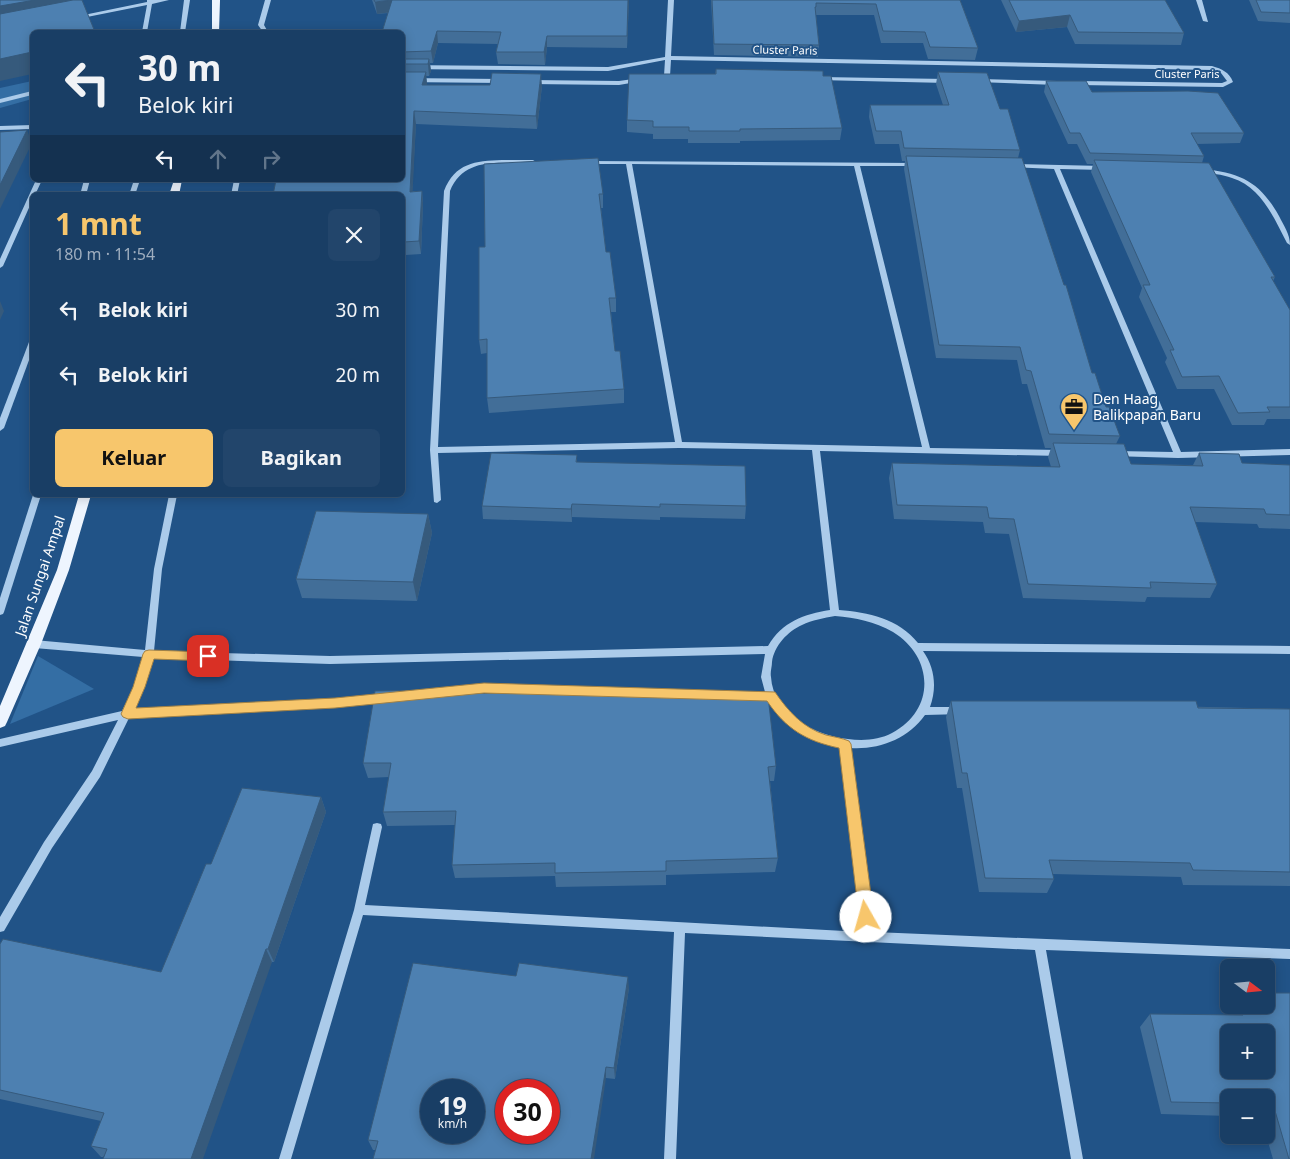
<!DOCTYPE html>
<html lang="id">
<head>
<meta charset="utf-8">
<style>
  body { margin:0; font-family:"Noto Sans",sans-serif; background:#22456b; color:#f1f3f6; height:100vh; display:flex; flex-direction:column; font-size:19px; white-space:nowrap }
  * { box-sizing:border-box; margin:0 }
  p { font-size:16px; color:#9faebf }
  .icon { flex:none; width:28px; height:28px; fill:none; stroke:currentColor; stroke-width:2; stroke-linecap:round; stroke-linejoin:round }
  .map { position:relative; flex:1; overflow:hidden }
  .panel { position:absolute; left:30px; top:192px; width:375px; height:305px; display:flex; flex-direction:column; background:#193e65; border-radius:8px; box-shadow:0 2px 12px #0003,0 0 0 1px #375779 }
  .panel>* { flex:none }
  .top-card { position:absolute; left:30px; top:30px; width:375px; height:152px; border-radius:8px; box-shadow:0 2px 12px #0003,0 0 0 1px #375779; background:#193e65; color:#f1f3f6; overflow:hidden }
  .needle { width:32px; rotate:106deg }
  .fabs { position:absolute; left:1220px; top:959px; display:grid; gap:10px }
  .fabs a { display:grid; place-items:center; width:55px; height:55px; border-radius:8px; background:#193e65; box-shadow:0 2px 12px #0003,0 0 0 1px #375779; font-size:25px }
  .speed { position:absolute; left:420px; top:1079px; display:flex; gap:10px; font-size:25px; font-weight:700; text-align:center }
  .speed>* { display:grid; place-content:center; width:65px; height:65px; border-radius:50%; background:#193e65; box-shadow:0 2px 12px #0003,0 0 0 1px #375779; line-height:1 }
  .speed small { font-size:12px; font-weight:400 }
  .speed .limit { border:8px solid #d22; background:#fff; color:#111 }
  .pin { position:absolute; display:grid; place-items:center; width:42px; height:42px; color:#fff; margin:-21px; border-radius:10px; box-shadow:0 2px 8px #0006 }
  .me { position:absolute; width:55px; margin:-28px; rotate:353deg; stroke-linejoin:round; filter:drop-shadow(0 0 4px #0008) }
  .turn { display:flex; align-items:center; gap:18px; height:105px; padding:0 25px; font-size:22px }
  .turn .icon { width:65px; height:65px; stroke-width:2.5 }
  .turn b { display:block; font-size:35px; line-height:42px }
  .lanes { display:flex; align-items:center; height:48px; padding:0 25px; background:#0003; justify-content:center; gap:25px; direction:ltr }
  .lanes .off { opacity:.35 }
  .round { display:grid; place-items:center; flex:none; width:52px; height:52px; border-radius:8px; background:#22456b }
  .headline { display:flex; align-items:center; justify-content:space-between; height:85px; padding:0 25px }
  h1 { font-size:30px; font-weight:700; line-height:38px; color:#f7c66c }
  .action { display:flex; gap:10px; margin-top:auto; padding:10px 25px }
  .action a { flex:1; height:58px; border-radius:8px; background:#f7c66c; color:#111; font-size:20px; font-weight:700; line-height:58px; text-align:center }
  .action a+a { background:#22456b; color:#f1f3f6 }
  ul { padding:0; list-style:none }
  li { display:flex; align-items:center; gap:15px; height:65px; padding:0 25px }
  li div { flex:1 }
  li b { display:block; font-size:19px }
  li em { font-style:normal }
  .map>svg:first-child { display:block }
</style>
</head>
<body>
<div class="map">
<svg width="1290" height="1159" viewBox="0 0 1290 1159">
  <rect width="100%" height="100%" fill="#215387"/>
  <!-- green -->
  <g fill="#346ea4">
    <polygon points="32,81 32,99 0,108 0,88"/>
    <polygon points="38,656 94,689 10,724"/>
  </g>
  <g fill="none" stroke-linecap="round" stroke-linejoin="round">
    <!-- minor -->
    <g fill="#abcbea" fill-rule="evenodd">
      <polygon points="147,0 169,0 152,4 147,32 142,32 147,5 77,19 74,17 147,2"/>
      <polygon points="184,0 190,0 185,32 180,32"/>
      <polygon points="265,0 271,0 264,25 268,32 263,32 258,25"/>
      <path d="M668 0H674L671 56 1212 66C1222 69 1229 72 1233 82L1223 87 1077 85 1074 83 1077 81 1222 83 1227 81 1221 73 1212 70 671 60 670 76 667 78 664 76 665 60 608 71 402 69V65L608 67 665 57Z"/>
      <polygon points="1196,0 1202,0 1208,22 1203,21"/>
      <polygon points="820,77 947,79 950,81 947,83 818,80 818,78"/>
      <polygon points="402,78 502,79 505,81 502,83 402,82"/>
      <polygon points="640,78 642,79 642,81 619,85 530,84 527,82 530,80 619,81"/>
      <polygon points="980,79 1057,81 1060,83 1057,85 978,82 978,80"/>
      <polygon points="32,91 32,95 0,103 0,99"/>
      <polygon points="32,125 32,129 0,130 0,126"/>
      <path d="M502 160H533L536 162 533 164C502 163 464 156 450 191L438 447 675 442 626 164H588L586 163V161L915 163 918 165 917 166H860L930 448 1060 450 1064 453 1060 456 820 451 839 610C868 612 899 619 918 643L1290 646V654L923 651C935 668 937 688 930 707H960L963 708 965 711 963 714 925 715C908 739 879 750 850 748L874 932 1290 949V959L1046 950 1083 1159H1071L1035 950 685 933 676 1159H664L674 932 363 915 291 1159H279L354 910 373 824 377 823 381 824 382 827 365 905 863 932 840 747C811 740 784 727 769 700L484 692 426 698 423 697 421 694 423 691 426 690 484 684 765 692 761 677 765 654 330 664 152 658 144 687 133 710 335 699 383 694 386 695 388 698 386 701 383 702 335 707 129 718 100 777 52 848 4 931 0 932V917L44 842 92 771 118 720 0 747V739L122 711 134 687 143 657 34 648 31 647 29 644 31 641 34 640 145 650 154 569 169 495H177L162 569 154 651 330 656 768 646C782 622 804 614 830 610L812 450 679 448 438 453 441 500 437 503 434 502 430 450 444 191C455 163 475 161 502 160ZM632 164 854 166 922 447 682 442ZM835 616C856 618 874 621 893 632 934 657 936 710 892 733 879 740 863 741 848 739 816 736 773 714 771 677 770 672 772 667 772 662 774 646 788 631 802 625 812 620 824 618 835 616Z"/>
      <polygon points="1013,164 1103,166 1106,168 1103,170 1060,169 1181,452 1290,449 1290,455 1178,458 1112,456 1111,454 1115,451 1173,452 1054,169 1011,167 1011,165"/>
      <path d="M1203 169C1241 173 1260 182 1279 216 1284 226 1290 234 1290 245L1287 243C1274 218 1261 187 1232 178 1222 174 1211 174 1201 172L1200 171Z"/>
      <polygon points="36,180 42,180 35,195 32,195 32,201 3,266 0,268 0,259"/>
      <polygon points="84,180 90,180 86,195 80,195"/>
      <polygon points="134,180 140,180 135,195 129,195"/>
      <polygon points="234,180 240,180 237,195 231,195"/>
      <polygon points="29,342 32,342 32,352 4,428 0,431 0,418"/>
      <polygon points="33,495 41,495 4,612 3,614 0,615 0,598"/>
    </g>
    <!-- major -->
    <g fill="#eef5fe" fill-rule="evenodd">
      <polygon points="212,0 220,0 219,32 212,32"/>
      <polygon points="174,180 182,180 179,195 169,195"/>
      <polygon points="79,495 91,495 69,570 41,644 7,722 5,726 0,728 0,706 57,570"/>
    </g>
  </g>
  <!-- wall -->
  <g fill="#426e98">
    <polygon points="372,0 629,0 627,48 547,47 545,65 498,64 496,52 498,44 438,43 433,63 430,63 431,71 429,76 426,76 427,85 542,86 537,129 416,124 412,191 422,191 423,204 421,254 406,255 402,316 402,32 388,13 377,14"/>
    <polygon points="711,0 960,0 978,48 975,60 928,59 923,43 881,43 874,15 816,15 819,45 818,57 714,55"/>
    <polygon points="1001,0 1165,0 1184,33 1181,45 1075,44 1067,27 1016,32"/>
    <polygon points="1249,0 1290,0 1290,23 1258,21"/>
    <polygon points="716,69 823,76 842,128 840,140 740,141 740,143 688,143 688,139 653,139 653,134 627,132 627,120 715,74"/>
    <polygon points="938,72 1000,109 1020,150 1018,158 1092,373 1106,407 1120,436 1116,444 1131,464 1193,465 1199,453 1242,463 1290,465 1290,529 1259,528 1257,524 1195,522 1217,584 1210,598 1147,597 1145,602 1023,598 1009,534 985,533 983,522 894,519 889,478 892,463 1051,467 1048,457 1051,448 1045,448 1027,384 1022,384 1017,360 936,358 904,169 905,161 902,161 899,144 875,144 869,117 870,105 943,105 936,84"/>
    <polygon points="1046,81 1092,92 1244,133 1240,143 1197,144 1204,156 1202,163 1275,277 1273,281 1290,310 1290,419 1267,419 1264,425 1232,425 1214,389 1177,389 1165,362 1167,358 1139,297 1142,288 1091,172 1093,164 1087,164 1077,144 1068,144 1044,92"/>
    <polygon points="484,164 603,194 603,208 601,208 606,252 616,298 616,312 611,312 615,351 624,389 624,403 489,413 487,398 487,353 481,354 479,340 485,247"/>
    <polygon points="577,455 577,462 746,506 745,519 660,517 660,520 572,517 572,522 483,519 482,506"/>
    <polygon points="428,514 432,533 417,601 302,598 296,579"/>
    <polygon points="437,694 574,694 653,697 776,766 774,781 770,781 778,858 775,872 666,875 666,885 556,887 555,876 455,878 452,865 455,825 387,826 383,812 389,777 368,778 363,763"/>
    <polygon points="951,701 1290,709 1290,886 1183,885 1181,877 1052,874 1054,879 1047,893 979,892 962,788 957,788 946,717"/>
    <polygon points="321,797 326,812 274,962 272,962 103,1157 101,1157 91,1146 101,1121 0,1099 0,944 161,972 211,864"/>
    <polygon points="516,976 629,988 615,1079 606,1078 376,1150 373,1150 368,1140"/>
    <polygon points="1229,1001 1229,1005 1266,1005 1290,1159 1273,1159 1266,1135 1266,1098 1229,1098 1229,1116 1161,1114 1140,1027 1150,1014 1227,1015 1225,1006"/>
  </g>
  <!-- shaded-wall -->
  <g fill="#365a7c">
    <polygon points="35,0 81,0 0,28 0,6"/>
    <polygon points="392,0 393,12 377,14 375,2"/>
    <polygon points="628,0 629,0 627,48 627,36"/>
    <polygon points="1070,15 1067,27 1016,32 1019,21"/>
    <polygon points="437,31 438,43 433,63 431,51"/>
    <polygon points="547,36 547,47 545,65 544,52"/>
    <polygon points="32,52 32,74 0,81 0,59"/>
    <polygon points="429,59 431,71 429,76 428,64"/>
    <polygon points="426,72 427,84 424,98 422,85"/>
    <polygon points="541,74 542,86 537,129 536,116"/>
    <polygon points="414,111 416,124 412,204 410,192"/>
    <polygon points="27,130 32,143 0,209 0,185"/>
    <polygon points="422,191 423,204 421,254 419,241"/>
    <polygon points="404,242 406,255 402,316 402,267"/>
    <polygon points="0,301 4,311 0,320"/>
    <polygon points="572,504 572,522 571,509"/>
    <polygon points="428,514 432,533 417,601 413,582"/>
    <polygon points="321,797 326,812 274,962 268,949"/>
    <polygon points="266,949 272,962 203,1159 191,1159"/>
    <polygon points="628,977 629,988 615,1079 614,1068"/>
    <polygon points="606,1067 606,1078 594,1159 591,1159"/>
  </g>
  <!-- building -->
  <g fill="#4d80b1" stroke="#365a7c" fill-rule="evenodd">
    <polygon points="0,0 35,0 0,6"/>
    <polygon points="73,0 82,0 95,32 32,32 32,52 0,59 0,14"/>
    <polygon points="374,0 628,0 627,36 547,36 544,52 496,52 501,32 437,31 431,51 402,52 402,32 382,32 392,0 375,2"/>
    <polygon points="712,0 960,0 978,48 930,47 925,32 883,31 876,4 816,3 816,7 815,7 819,45 714,44"/>
    <polygon points="1009,0 1165,0 1184,33 1078,32 1070,15 1019,21"/>
    <polygon points="1256,0 1290,0 1290,13 1261,12"/>
    <polygon points="402,59 429,59 428,64 402,64"/>
    <polygon points="716,69 823,71 823,76 831,76 842,128 740,129 740,131 689,131 689,127 653,127 653,121 627,120 629,74 716,74"/>
    <polygon points="402,72 426,72 422,85 490,85 492,73 541,74 536,116 414,111 410,192 422,191 419,241 404,242 402,267 402,195 273,195 276,180 402,180"/>
    <polygon points="938,72 987,73 1000,109 1008,109 1020,150 904,148 901,131 876,131 870,105 949,105"/>
    <polygon points="1046,81 1086,81 1092,92 1188,91 1218,93 1244,133 1191,133 1204,156 1090,153 1080,133 1070,133"/>
    <polygon points="27,130 0,185 0,132"/>
    <polygon points="906,156 1022,158 1064,285 1066,285 1092,373 1095,373 1106,407 1109,407 1120,436 1049,434 1031,371 1026,370 1020,347 939,345"/>
    <polygon points="598,158 603,194 599,194 606,252 610,252 616,298 609,298 615,351 620,351 624,389 487,398 487,339 479,340 479,247 485,247 484,164"/>
    <polygon points="1094,160 1209,163 1275,277 1271,277 1290,310 1290,407 1267,407 1270,412 1238,413 1219,376 1182,377 1170,350 1174,350 1143,285 1150,285"/>
    <polygon points="1053,443 1124,444 1131,464 1203,466 1199,453 1239,454 1242,463 1290,465 1290,515 1266,514 1264,509 1190,507 1217,584 1150,582 1151,588 1028,584 1014,519 989,518 987,507 897,505 892,463 1060,467"/>
    <polygon points="491,453 577,455 576,462 745,466 746,506 660,504 660,507 572,504 571,509 482,506"/>
    <polygon points="316,511 428,514 413,582 296,579"/>
    <polygon points="437,690 436,694 574,692 573,694 653,693 653,697 768,696 776,766 768,767 778,858 666,861 666,871 555,873 555,863 452,865 456,811 383,812 391,763 363,763 375,691"/>
    <polygon points="951,701 1196,701 1198,708 1290,709 1290,872 1193,870 1190,863 1049,860 1054,879 985,878 967,773 962,773"/>
    <polygon points="242,788 321,797 268,949 266,949 191,1159 103,1159 107,1149 91,1146 104,1113 0,1090 0,944 3,939 161,972 206,864 211,864"/>
    <path d="M413 963 516 976 519 963 628 977 614 1068 606 1067 591 1159H373L378 1141 368 1140ZM431 1090H474V1132H431ZM506 1090H549V1132H506Z"/>
    <path d="M1266 993H1290V1159H1289L1273 1104H1266V1098H1229V1103L1171 1102 1150 1014 1243 1015 1240 1005H1266ZM1229 1032H1266V1070H1229Z"/>
  </g>
  <!-- route -->
  <path fill="#f7c66c" stroke="#a18146" d="M149 650 208 652 213 653 214 656 213 660 208 661 154 659 145 687 136 708 335 698 484 683 775 692C788 711 803 728 826 735 834 737 842 738 849 741L851 744 874 917 871 921 866 923 862 921 859 917 839 748C806 741 786 729 767 701L484 693 335 708 128 719 123 717 121 714 133 687 143 654 145 651Z"/>
  <!-- icons -->
  <defs>
    <symbol id="office-pin" viewBox="-11 -11 22 30"><path d="M0 17L-7.5 6A9.5 9.5 0 1 1 7.5 6Z" fill="#f7c66c" stroke="#215387"/><path d="M-6-3h4V-5.5h4V-3h4V5H-6ZM-1-4.5V-3h2v-1.5ZM-6 0V1H6V0Z" fill="#111"/></symbol>
  </defs>
  <g fill-rule="evenodd">
    <use href="#office-pin" x="1058" y="391" width="32" height="43"/>
  </g>
  <g text-anchor="middle" stroke-width="4" stroke-linejoin="round" paint-order="stroke">
    <!-- far-street labels -->
    <g font-size="11" fill="#fff" stroke="#215387">
      <text transform="translate(785 50) rotate(1)" y="4">Cluster Paris</text>
      <text x="1187" y="78">Cluster Paris</text>
    </g>
    <!-- poi labels -->
    <g font-size="14" fill="#fff" stroke="#215387" text-anchor="start">
      <text x="1093" y="404">Den Haag<tspan x="1093" dy="16">Balikpapan Baru</tspan></text>
    </g>
    <!-- street labels -->
    <g font-size="14" fill="#fff" stroke="#215387">
      <text transform="translate(40 576) rotate(-71)" y="5">Jalan Sungai Ampal</text>
    </g>
  </g>
</svg>
<div class="fabs">
<a><svg class="needle" viewBox="-14 -14 28 28"><path d="M0-13l5 13h-10z" fill="#e53935"/><path d="M0 13l5-13h-10z" fill="#9faebf"/></svg></a>
<a>+</a>
<a>−</a>
</div>
<div class="speed"><div>19<small>km/h</small></div><div class="limit">30</div></div>
<div class="pin" style="left:208px;top:656px;background:#d93025"><svg class="icon" aria-label="arrive" viewBox="0 0 24 24"><path d="M6 21V4h12l-3 4 3 4H6"/></svg></div>
<svg class="me" style="left:866px;top:917px" viewBox="-20 -20 40 40"><circle r="19" fill="#fff"/><path d="M0-13L10 11 0 6-10 11z" fill="#f7c66c"/></svg>
<div class="top-card">
<div class="turn"><svg class="icon" aria-label="left" viewBox="0 0 24 24"><path d="M17 20v-9H6M10 6l-5 5 5 5"/></svg><div><b>30 m</b>Belok kiri</div></div>
<div class="lanes"><svg class="icon" aria-label="left" viewBox="0 0 24 24"><path d="M17 20v-9H6M10 6l-5 5 5 5"/></svg><svg class="icon off" aria-label="ahead" viewBox="0 0 24 24"><path d="M12 20V5M6 11l6-6 6 6"/></svg><svg class="icon off" aria-label="right" viewBox="0 0 24 24"><path d="M7 20v-9h11M14 6l5 5-5 5"/></svg></div>
</div>
<section class="panel">
<div class="headline"><div><h1>1 mnt</h1><p>180 m · 11:54</p></div><a class="round"><svg class="icon" aria-label="close" viewBox="0 0 24 24"><path d="M6 6l12 12M18 6L6 18"/></svg></a></div>
<ul>
<li><svg class="icon" aria-label="left" viewBox="0 0 24 24"><path d="M17 20v-9H6M10 6l-5 5 5 5"/></svg><div><b>Belok kiri</b></div><em>30 m</em></li>
<li><svg class="icon" aria-label="left" viewBox="0 0 24 24"><path d="M17 20v-9H6M10 6l-5 5 5 5"/></svg><div><b>Belok kiri</b></div><em>20 m</em></li>
</ul>
<div class="action"><a>Keluar</a><a>Bagikan</a></div>
</section>
</div>
</body>
</html>
